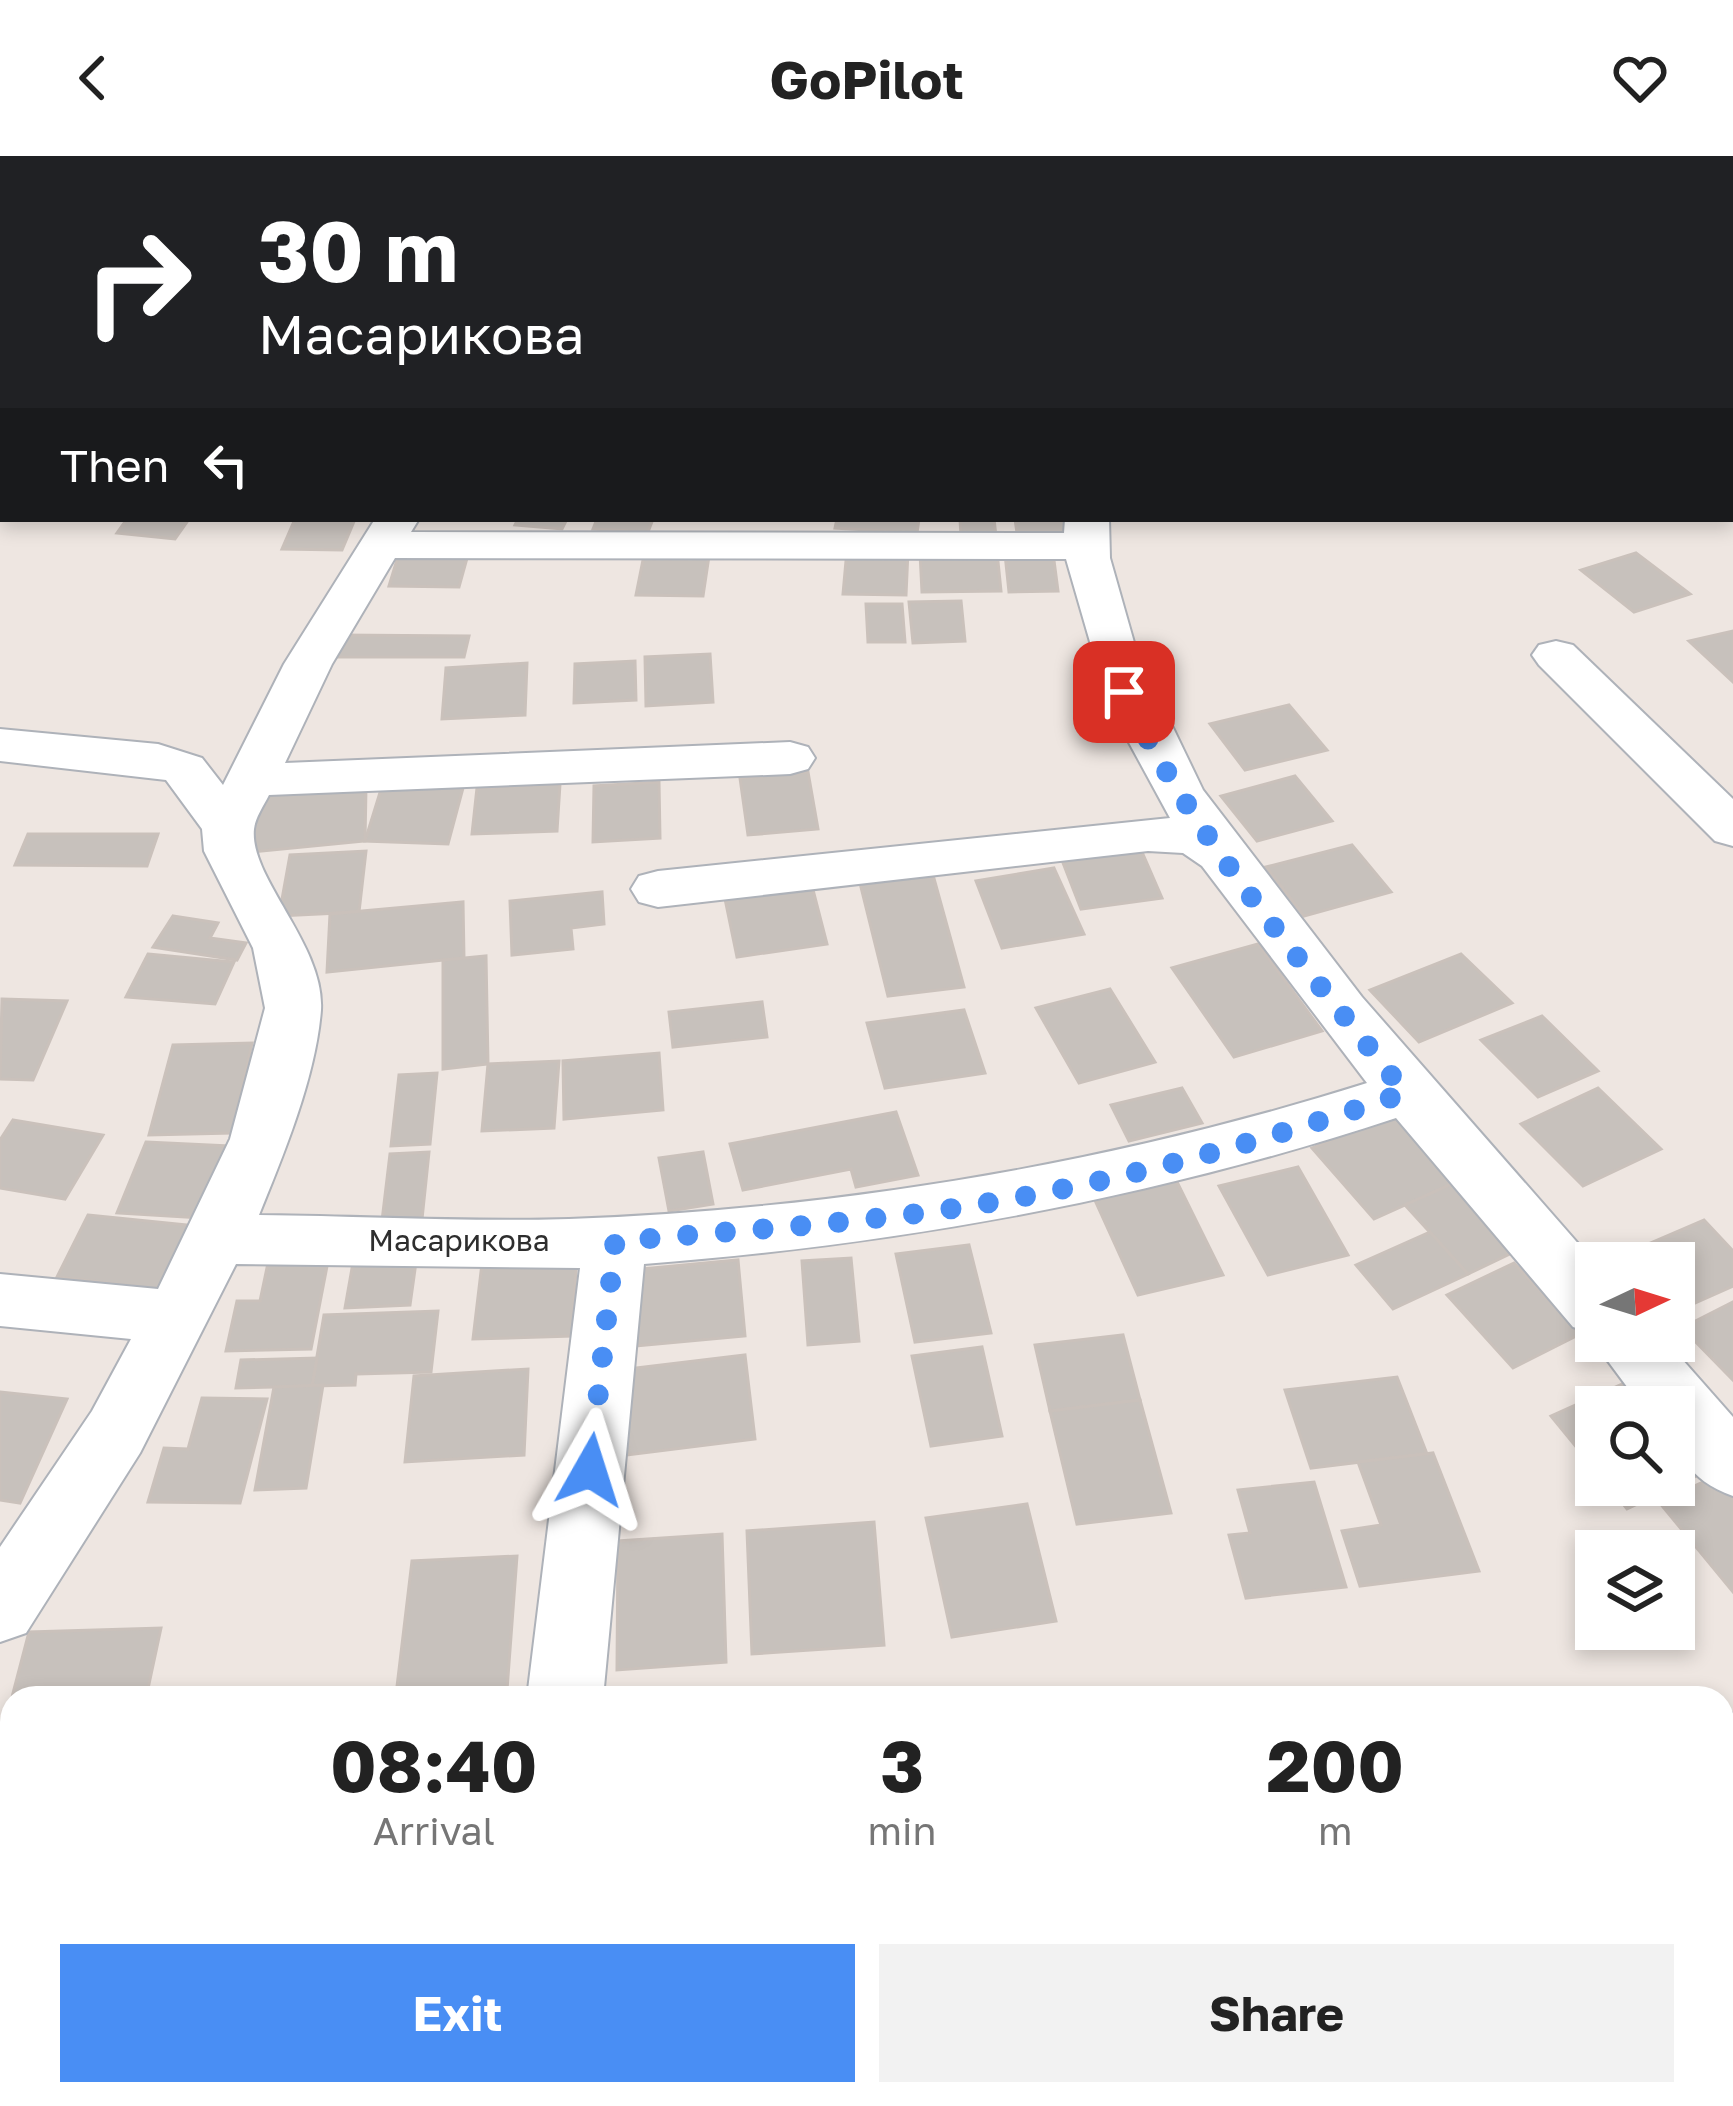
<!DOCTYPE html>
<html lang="en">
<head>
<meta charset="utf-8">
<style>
  body { margin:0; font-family:"Golos Text",sans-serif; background:#f2f2f2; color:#222; height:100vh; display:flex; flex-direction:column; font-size:45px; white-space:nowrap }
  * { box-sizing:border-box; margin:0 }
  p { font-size:39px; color:#767676 }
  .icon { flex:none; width:66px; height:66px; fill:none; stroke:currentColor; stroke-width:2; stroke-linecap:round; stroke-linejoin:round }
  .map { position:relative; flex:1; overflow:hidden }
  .drawer { position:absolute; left:0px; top:1530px; width:1734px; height:420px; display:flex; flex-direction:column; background:#fff; border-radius:36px 36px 0 0; box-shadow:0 6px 18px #0003 }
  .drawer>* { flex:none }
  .hud { position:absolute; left:0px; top:0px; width:1734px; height:366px; box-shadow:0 6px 18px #0003; background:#202124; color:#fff; overflow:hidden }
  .needle { width:78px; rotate:86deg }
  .tools { position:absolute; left:1575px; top:1086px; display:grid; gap:24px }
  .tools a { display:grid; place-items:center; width:120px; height:120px; border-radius:0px; background:#fff; box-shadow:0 6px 18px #0003; font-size:60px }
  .pin { position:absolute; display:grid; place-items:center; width:102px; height:102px; color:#fff; margin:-51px; border-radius:24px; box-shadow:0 6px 18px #0006 }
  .me { position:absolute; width:132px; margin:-66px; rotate:6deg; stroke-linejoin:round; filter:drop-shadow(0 0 9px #0008) }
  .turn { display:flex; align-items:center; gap:42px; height:252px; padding:0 60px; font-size:54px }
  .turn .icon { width:156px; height:156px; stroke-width:2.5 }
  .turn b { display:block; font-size:84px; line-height:102px }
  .then { display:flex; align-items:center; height:114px; padding:0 60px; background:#0003; gap:24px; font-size:45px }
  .eta { display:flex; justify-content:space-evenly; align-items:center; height:204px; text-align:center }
  .eta b { font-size:72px; font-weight:700; line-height:84px }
  .primary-button { display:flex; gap:24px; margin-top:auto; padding:24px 60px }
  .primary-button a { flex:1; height:138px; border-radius:0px; background:#498ef4; color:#fff; font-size:48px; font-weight:700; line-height:138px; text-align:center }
  .primary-button a+a { background:#f2f2f2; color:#222 }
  header { display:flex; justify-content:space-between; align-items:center; height:156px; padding:0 60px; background:#fff; font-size:54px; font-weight:700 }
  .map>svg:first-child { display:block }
</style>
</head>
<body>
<header><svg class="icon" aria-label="back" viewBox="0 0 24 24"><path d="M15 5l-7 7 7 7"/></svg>GoPilot<svg class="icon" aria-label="heart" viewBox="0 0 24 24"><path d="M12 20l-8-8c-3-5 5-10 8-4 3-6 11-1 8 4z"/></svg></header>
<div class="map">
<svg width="1733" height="1950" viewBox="0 0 1733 1950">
  <rect width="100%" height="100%" fill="#eee6e1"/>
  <!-- building -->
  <g fill="#c7c1bc" stroke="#cac1bb" stroke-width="3">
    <polygon points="127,363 189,363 175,383 117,377"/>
    <polygon points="295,363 355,363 342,394 282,393"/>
    <polygon points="518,363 567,363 562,373 515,369"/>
    <polygon points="597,363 653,363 648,376 593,373"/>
    <polygon points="837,363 919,363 917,377 835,372"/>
    <polygon points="960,363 994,363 996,380 961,380"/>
    <polygon points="1015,363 1065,363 1067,377 1017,377"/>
    <polygon points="400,394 469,395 459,431 389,430"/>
    <polygon points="847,394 908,395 906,439 843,438"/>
    <polygon points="997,396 1001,435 922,436 920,397"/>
    <polygon points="1053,397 1058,435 1009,436 1005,398"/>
    <polygon points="1636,397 1690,438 1634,456 1581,414"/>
    <polygon points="644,399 709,400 703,440 636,439"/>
    <polygon points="961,445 965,485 913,487 909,446"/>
    <polygon points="866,448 902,448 905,486 868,486"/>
    <polygon points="1733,475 1733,526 1689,485"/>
    <polygon points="337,479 469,480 464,501 330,501"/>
    <polygon points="710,498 713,546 646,550 645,501"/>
    <polygon points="635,505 636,544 574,547 575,508"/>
    <polygon points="527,507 525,559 442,563 446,512"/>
    <polygon points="1289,549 1327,594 1245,614 1210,568"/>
    <polygon points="808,616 818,673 748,679 740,622"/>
    <polygon points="1295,620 1332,665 1257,685 1221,640"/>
    <polygon points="659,626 660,682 593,686 594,630"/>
    <polygon points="560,628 557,675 472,678 477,632"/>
    <polygon points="382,630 463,632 448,688 365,685"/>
    <polygon points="366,631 365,685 252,696 256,641"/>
    <polygon points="28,678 158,678 147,710 15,709"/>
    <polygon points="1139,689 1162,742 1081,753 1060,699"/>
    <polygon points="1352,689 1391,736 1304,760 1266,711"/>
    <polygon points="366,695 359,756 279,760 290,699"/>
    <polygon points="1054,712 1084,778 1002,792 976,725"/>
    <polygon points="933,719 964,831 888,840 860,727"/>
    <polygon points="810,722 827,788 737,801 723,733"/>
    <polygon points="602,736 604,768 571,772 573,793 512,799 510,745"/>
    <polygon points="463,746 464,802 327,816 330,758"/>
    <polygon points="173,760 218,767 210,782 246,787 237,804 153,791"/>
    <polygon points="1258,788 1322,875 1234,901 1172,812"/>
    <polygon points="148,798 234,806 215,848 126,841"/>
    <polygon points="1461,798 1512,847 1419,886 1370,834"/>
    <polygon points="486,800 488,908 443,913 443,804"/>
    <polygon points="1110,833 1155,906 1079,927 1036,852"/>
    <polygon points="2,843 67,845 33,924 0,923"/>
    <polygon points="762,846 767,881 673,891 669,856"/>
    <polygon points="964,854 985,917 885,932 867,867"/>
    <polygon points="1542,860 1598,915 1538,941 1481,884"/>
    <polygon points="252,887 232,977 149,979 173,889"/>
    <polygon points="659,897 663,954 564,963 563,905"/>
    <polygon points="559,905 554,972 482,975 488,908"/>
    <polygon points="437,917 430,988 391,990 399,919"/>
    <polygon points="1182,932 1202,967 1129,985 1111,949"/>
    <polygon points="1598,932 1661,993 1583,1030 1521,968"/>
    <polygon points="896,956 918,1019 856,1031 851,1013 743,1034 730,988"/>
    <polygon points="1392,958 1456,1026 1374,1063 1312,992"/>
    <polygon points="13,964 103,979 65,1043 0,1032 0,984"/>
    <polygon points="146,986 228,990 201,1062 117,1057"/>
    <polygon points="429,996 422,1063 382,1065 390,998"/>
    <polygon points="703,996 713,1048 669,1055 659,1002"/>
    <polygon points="1298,1011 1348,1099 1268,1119 1219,1030"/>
    <polygon points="1176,1024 1223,1119 1138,1139 1094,1042"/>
    <polygon points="1456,1026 1518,1094 1468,1118 1405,1049"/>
    <polygon points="88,1059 197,1070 168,1134 57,1121"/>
    <polygon points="1704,1064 1733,1095 1733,1130 1677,1155 1674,1107 1634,1107 1625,1098"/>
    <polygon points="1430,1076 1468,1118 1393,1153 1356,1109"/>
    <polygon points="969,1089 991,1177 915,1186 896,1098"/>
    <polygon points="577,1096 572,1180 473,1183 483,1099"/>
    <polygon points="417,1099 410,1149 345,1152 354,1101"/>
    <polygon points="851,1102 859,1185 808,1189 802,1105"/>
    <polygon points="738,1104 745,1180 634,1190 630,1114"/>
    <polygon points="328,1105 311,1193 226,1195 237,1145 260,1145 268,1107"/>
    <polygon points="1514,1107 1580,1178 1513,1212 1447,1139"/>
    <polygon points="1733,1146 1733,1224 1682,1172"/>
    <polygon points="438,1155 431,1216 356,1218 355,1229 312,1230 324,1159"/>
    <polygon points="1123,1179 1140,1244 1050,1255 1035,1189"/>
    <polygon points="982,1191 1002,1280 931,1290 912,1200"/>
    <polygon points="745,1199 755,1283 626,1299 619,1214"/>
    <polygon points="317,1202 312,1230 236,1232 241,1204"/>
    <polygon points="528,1213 524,1299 405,1306 414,1220"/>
    <polygon points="1397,1221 1427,1298 1311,1312 1285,1234"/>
    <polygon points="1631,1224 1654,1251 1596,1251 1596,1315 1551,1260"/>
    <polygon points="323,1229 306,1332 255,1334 274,1231"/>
    <polygon points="0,1236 67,1243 20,1347 0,1344"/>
    <polygon points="202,1242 267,1243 240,1347 148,1346 164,1292 188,1293"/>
    <polygon points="1140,1244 1171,1357 1077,1368 1050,1255"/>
    <polygon points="1674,1274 1709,1314 1627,1353 1608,1329 1674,1329"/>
    <polygon points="1433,1297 1479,1415 1360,1430 1342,1375 1381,1369 1358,1306"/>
    <polygon points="1714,1321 1733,1343 1733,1436 1659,1346"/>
    <polygon points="1314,1326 1346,1431 1246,1442 1229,1379 1250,1377 1238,1334"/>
    <polygon points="1027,1348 1056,1465 952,1481 926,1362"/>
    <polygon points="874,1366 884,1489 752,1498 747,1375"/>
    <polygon points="722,1378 726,1506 617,1514 618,1385"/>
    <polygon points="517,1400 507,1534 396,1539 412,1405"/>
    <polygon points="161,1472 146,1542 12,1542 12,1594 0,1595 0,1587 29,1476"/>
    <polygon points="1722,1632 1733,1649 1733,1757 1722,1761"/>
    <polygon points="12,1752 12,1925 0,1928 0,1755"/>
    <polygon points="89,1938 200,1938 199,1950 88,1950"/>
    <polygon points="764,1938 917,1938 921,1950 768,1950"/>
    <polygon points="1024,1938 1133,1938 1108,1950 1029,1950"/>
    <polygon points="1515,1938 1570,1938 1543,1950 1521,1950"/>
  </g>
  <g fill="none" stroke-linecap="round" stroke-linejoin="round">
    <defs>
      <g id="minor">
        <path d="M375 363H419L411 376 1064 377 1065 363H1109L1110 402 1137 497 1203 634 1362 841 1596 1108V1178L1573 1171 1396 962C1151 1043 902 1088 644 1108L603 1542H527L580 1112 236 1108 140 1297 26 1477 0 1486V1391L92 1255 131 1183 0 1170V1118L158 1133 230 983 265 852 253 792 204 695 202 673 166 624 0 605V573L158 588 202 602 223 629 284 508ZM395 402 1066 403 1108 548 1170 662 658 715 639 720 631 733 639 746 658 751 1148 695 1183 697 1202 710 1367 927C1110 1008 839 1053 569 1063 465 1066 362 1060 259 1059 284 998 316 920 321 854 325 789 249 722 254 673 255 662 264 649 269 639L790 618 808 613 815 602 808 591 790 586 285 607 332 508Z"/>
        <polygon points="1556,485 1573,489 1733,643 1733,690 1715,685 1539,509 1532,499 1539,489"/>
        <path d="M1596 1179V1185H1666L1733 1261V1340C1687 1323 1674 1297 1674 1251H1642L1593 1185Z"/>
        <polygon points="1722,1553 1733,1558 1733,1643 1722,1639"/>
        <polygon points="12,1660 12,1740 0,1742 0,1662"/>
        <polygon points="627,1938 713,1938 716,1950 630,1950"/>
        <polygon points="1171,1938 1258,1938 1263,1950 1176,1950"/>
      </g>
    </defs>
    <!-- minor casing -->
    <use href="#minor" stroke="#aeb2b9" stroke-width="4"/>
    <!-- minor -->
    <use href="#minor" fill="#fff" fill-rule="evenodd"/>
  </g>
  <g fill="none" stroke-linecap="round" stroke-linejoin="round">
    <!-- route -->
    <path stroke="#498ef4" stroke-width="21" stroke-dasharray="0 37.8" d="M590 1314 615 1086C730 1074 848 1069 962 1051 1113 1028 1261 986 1405 937 1305 808 1194 684 1124 536"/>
  </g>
  <g text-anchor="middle" stroke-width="10" stroke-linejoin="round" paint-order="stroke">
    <!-- street labels -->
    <g font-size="30" fill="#2e2e2e" stroke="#fff">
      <text x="459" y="1095">Масарикова</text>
    </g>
  </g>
</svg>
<div class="tools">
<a><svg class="needle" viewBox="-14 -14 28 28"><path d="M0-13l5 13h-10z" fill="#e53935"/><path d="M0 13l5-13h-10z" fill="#767676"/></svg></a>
<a><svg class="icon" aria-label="search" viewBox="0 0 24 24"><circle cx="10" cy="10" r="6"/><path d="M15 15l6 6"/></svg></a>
<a><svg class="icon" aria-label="layers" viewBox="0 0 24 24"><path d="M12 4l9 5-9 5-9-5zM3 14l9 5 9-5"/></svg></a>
</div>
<div class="pin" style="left:1124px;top:536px;background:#d93025"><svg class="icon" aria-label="arrive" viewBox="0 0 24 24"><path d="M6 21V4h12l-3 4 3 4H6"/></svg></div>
<svg class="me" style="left:590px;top:1314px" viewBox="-20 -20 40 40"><path d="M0-17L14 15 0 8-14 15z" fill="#498ef4" stroke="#fff" stroke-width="4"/></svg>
<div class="hud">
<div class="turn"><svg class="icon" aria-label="right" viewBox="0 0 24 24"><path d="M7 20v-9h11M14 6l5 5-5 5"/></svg><div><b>30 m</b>Масарикова</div></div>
<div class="then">Then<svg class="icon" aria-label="left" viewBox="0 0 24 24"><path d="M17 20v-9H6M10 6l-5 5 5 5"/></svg></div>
</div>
<section class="drawer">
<div class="eta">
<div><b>08:40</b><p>Arrival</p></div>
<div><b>3</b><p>min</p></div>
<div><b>200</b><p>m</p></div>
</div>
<div class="primary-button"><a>Exit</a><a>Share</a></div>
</section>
</div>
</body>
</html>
